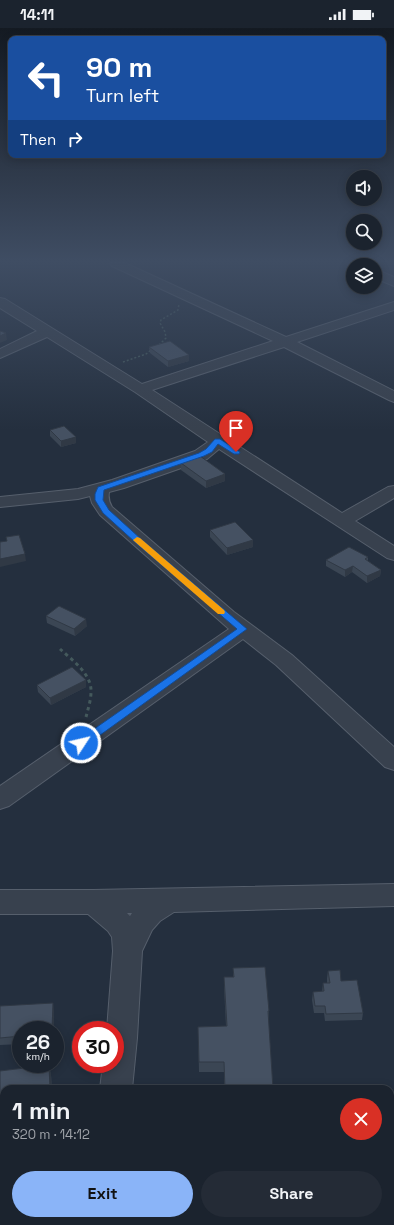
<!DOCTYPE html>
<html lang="en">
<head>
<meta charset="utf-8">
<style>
  body { margin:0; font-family:"Space Grotesk",sans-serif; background:#242b36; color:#f1f3f6; height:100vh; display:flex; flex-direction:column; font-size:15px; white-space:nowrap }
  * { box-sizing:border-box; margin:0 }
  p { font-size:13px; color:#a0a4aa }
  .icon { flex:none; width:22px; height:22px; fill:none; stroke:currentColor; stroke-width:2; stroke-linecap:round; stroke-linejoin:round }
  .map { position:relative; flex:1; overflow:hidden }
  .panel { position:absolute; left:0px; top:1057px; width:394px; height:140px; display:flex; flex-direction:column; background:#1b232e; border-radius:12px 12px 0 0; box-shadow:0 2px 10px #0003,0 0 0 1px #39404a }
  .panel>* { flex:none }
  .guide { position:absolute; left:8px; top:8px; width:378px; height:122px; border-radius:8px; box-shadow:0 2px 10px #0003,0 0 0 1px #39404a; background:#1a4fa0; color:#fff; overflow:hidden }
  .buttons { position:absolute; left:346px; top:142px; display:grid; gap:8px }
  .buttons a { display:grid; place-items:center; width:36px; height:36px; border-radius:50%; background:#1b232e; box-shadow:0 2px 10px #0003,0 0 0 1px #39404a; font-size:20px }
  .speed { position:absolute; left:12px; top:993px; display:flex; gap:8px; font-size:20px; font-weight:700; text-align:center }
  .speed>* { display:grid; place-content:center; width:52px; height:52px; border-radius:50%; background:#1b232e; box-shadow:0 2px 10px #0003,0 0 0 1px #39404a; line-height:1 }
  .speed small { font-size:10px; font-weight:400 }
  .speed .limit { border:6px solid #d22; background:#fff; color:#111 }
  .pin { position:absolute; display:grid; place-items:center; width:34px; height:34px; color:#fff; margin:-41px -17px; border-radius:50% 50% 50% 0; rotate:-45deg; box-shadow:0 0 4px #0007 }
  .pin .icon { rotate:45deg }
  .me { position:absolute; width:44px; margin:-22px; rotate:55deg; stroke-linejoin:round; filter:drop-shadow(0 0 3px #0008) }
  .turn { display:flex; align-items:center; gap:14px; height:84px; padding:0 12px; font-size:18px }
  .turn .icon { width:52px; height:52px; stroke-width:2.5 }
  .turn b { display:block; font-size:28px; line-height:34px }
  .then { display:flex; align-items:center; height:38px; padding:0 12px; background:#0003; gap:8px; font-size:15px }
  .round { display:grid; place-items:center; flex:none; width:42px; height:42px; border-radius:21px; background:#242b36 }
  .overview { display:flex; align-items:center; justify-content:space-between; height:68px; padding:0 12px }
  h1 { font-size:24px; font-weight:600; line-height:30px }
  .action { display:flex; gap:8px; margin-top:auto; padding:8px 12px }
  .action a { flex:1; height:46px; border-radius:24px; background:#8ab4f8; color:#111; font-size:16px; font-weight:600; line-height:46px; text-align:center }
  .action a+a { background:#242b36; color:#f1f3f6 }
  .status { display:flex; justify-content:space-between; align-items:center; height:28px; padding:0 20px; background:#1b232e; direction:ltr }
  .status svg { height:11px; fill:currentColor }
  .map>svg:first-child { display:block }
</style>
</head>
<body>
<div class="status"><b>14:11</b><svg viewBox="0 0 49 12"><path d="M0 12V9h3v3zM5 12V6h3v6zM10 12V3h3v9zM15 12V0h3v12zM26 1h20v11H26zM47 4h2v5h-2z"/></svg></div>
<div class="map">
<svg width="394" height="1197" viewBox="0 0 394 1197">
  <rect width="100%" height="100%" fill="#242f3e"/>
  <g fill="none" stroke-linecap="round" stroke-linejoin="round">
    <defs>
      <g id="minor">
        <path d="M110 235H125L286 309 394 274V282L297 314 394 363V374L389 372 284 319 152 362 342 485 388 459 394 458V470L355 493 394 518V532L387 530 219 421 207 431 124 460 109 464C108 470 109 474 112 479L234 584 292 627 394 719V742L385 739 276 637 243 611 9 778 0 781V758L229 601 100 487 92 475 90 468 78 471 0 479V469L78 461 112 452 195 423 208 414 135 364 47 309 0 330V321L37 303 0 280V270L5 271 142 356 273 313 112 238Z"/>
        <polygon points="346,235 361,235 363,237 353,237 353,240"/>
        <polygon points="375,241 394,249 394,258 375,250"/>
        <path d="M394 856V878L174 884 160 893 152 902 142 923 137 1010 132 1061H100L103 1036H115V1002H107L113 923 112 909 108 903 88 886H0V862H93ZM127 885H132L130 888Z"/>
        <rect x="390" y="1119" width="4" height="34"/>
        <rect x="0" y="1146" width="4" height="34"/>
        <polygon points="4,1189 4,1193 38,1193 38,1197 2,1197"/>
        <rect x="171" y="1193" width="36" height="4"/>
      </g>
    </defs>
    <!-- minor casing -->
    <use href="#minor" stroke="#565f6c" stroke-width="2"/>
    <!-- path-far2 -->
    <g stroke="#44595c" stroke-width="1.5" stroke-dasharray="2 2" stroke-linecap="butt">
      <polyline points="159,317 166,310 165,304 160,295 161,292 178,282 179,276"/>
      <polyline points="123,334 146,326 151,322"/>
    </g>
    <!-- path-far1 -->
    <path stroke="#44595c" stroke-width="3" stroke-dasharray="3.5 3.5" stroke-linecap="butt" d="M60 621C72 632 92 646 91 664 91 672 88 681 86 689"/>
    <!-- path -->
    <polyline stroke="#44595c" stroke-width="3.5" stroke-dasharray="4.5 4.5" stroke-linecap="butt" points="359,1193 360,1197"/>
    <!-- minor -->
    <use href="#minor" fill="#38414e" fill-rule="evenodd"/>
  </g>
  <!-- wall -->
  <g fill="#3b4654">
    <polygon points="149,319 189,327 189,333 168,339 150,325"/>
    <polygon points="50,402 76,415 61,419 50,408"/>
    <polygon points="181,435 225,446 225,453 206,460 181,442"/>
    <polygon points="210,502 253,512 253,519 227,527 210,509"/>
    <polygon points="368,529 368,533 381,542 380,548 367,555 352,544 345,549 326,538 326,532"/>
    <polygon points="46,588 87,598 75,608 47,595"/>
    <polygon points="86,652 86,659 51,677 38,664 37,657"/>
    <polygon points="233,940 269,983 268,993 273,1061 224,1061 224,1044 199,1044 198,999 226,998 224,959 224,949 233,949"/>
    <polygon points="328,943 341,953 363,985 362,992 325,993 324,985 314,985 312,972 313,964 322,964 323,955 327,955 327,950"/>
    <polygon points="0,978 54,982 21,1002 21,1016 0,1017"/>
    <polygon points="49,1037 51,1047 52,1061 4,1061 4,1089 0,1090 0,1043"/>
    <polygon points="394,1159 394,1197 368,1197 368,1193 390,1193"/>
  </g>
  <!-- shaded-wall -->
  <g fill="#303945">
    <polygon points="6,305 7,312 0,315 0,308"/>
    <polygon points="189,327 189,333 168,339 168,333"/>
    <polygon points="76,409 76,415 61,419 61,413"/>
    <polygon points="225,446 225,453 206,460 206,453"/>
    <polygon points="253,512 253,519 227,527 227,520"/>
    <polygon points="25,526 26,533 0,539 0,531"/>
    <polygon points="353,538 352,544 345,549 345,542"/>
    <polygon points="381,542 380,548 367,555 367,548"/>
    <polygon points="86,591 87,598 75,608 74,601"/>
    <polygon points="86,652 86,659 51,677 50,670"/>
    <polygon points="53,975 54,982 54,1002 52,1002"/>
    <polygon points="49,1037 51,1047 52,1061 50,1061"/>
  </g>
  <!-- building -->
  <g fill="#455162" stroke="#303945">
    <polygon points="0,303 6,305 0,308"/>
    <polygon points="170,313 189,327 168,333 149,319"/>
    <polygon points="64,398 76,409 61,413 50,402"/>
    <polygon points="200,428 225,446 206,453 181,435"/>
    <polygon points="235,494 253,512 227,520 210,502"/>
    <polygon points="19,507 25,526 0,531 0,514 7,513 6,509"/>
    <polygon points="349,519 368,529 365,531 381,542 367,548 353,538 345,542 326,532"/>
    <polygon points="59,578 86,591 74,601 46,588"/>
    <polygon points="72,639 86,652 50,670 37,657"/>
    <polygon points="265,939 269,983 268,983 273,1061 225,1061 224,1034 199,1034 198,999 227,998 224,949 234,949 233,940"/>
    <polygon points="340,942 341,953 357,952 363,985 326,986 325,978 315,978 313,964 324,963 323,955 330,955 328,943"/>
    <polygon points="53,975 52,1002 21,1002 21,1008 0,1010 0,978"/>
    <polygon points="49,1037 50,1061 4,1061 4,1079 0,1079 0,1043"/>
    <polygon points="390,1159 394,1159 394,1194 371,1194 370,1193 390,1193"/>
    <polygon points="52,1193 166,1193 167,1197 52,1197"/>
  </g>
  <!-- sky -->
  <linearGradient id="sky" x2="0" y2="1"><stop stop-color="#141a22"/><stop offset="0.58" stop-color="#3f4d63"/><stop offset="1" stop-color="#3f4d63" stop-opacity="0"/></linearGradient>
  <rect width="394" height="402" fill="url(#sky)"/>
  <!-- route -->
  <polygon fill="#1a73e8" stroke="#114b97" points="215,411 220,411 240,424 239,426 234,426 218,416 212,424 204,428 104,462 103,472 109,482 142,512 247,601 85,718 77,718 76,715 77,713 237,601 136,515 103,485 95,472 95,466 98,459 199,425 206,421"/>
  <!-- slow -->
  <polygon fill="#f59e0b" points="137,509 140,510 224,582 225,584 224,586 218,586 134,513 133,512"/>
</svg>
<div class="buttons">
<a><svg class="icon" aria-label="sound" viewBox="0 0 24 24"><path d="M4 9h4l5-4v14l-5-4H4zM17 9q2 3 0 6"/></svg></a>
<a><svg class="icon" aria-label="search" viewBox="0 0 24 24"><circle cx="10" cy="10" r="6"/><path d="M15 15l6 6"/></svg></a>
<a><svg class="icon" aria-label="layers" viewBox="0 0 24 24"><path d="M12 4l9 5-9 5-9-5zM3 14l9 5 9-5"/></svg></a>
</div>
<div class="speed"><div>26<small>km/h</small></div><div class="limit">30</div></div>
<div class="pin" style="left:236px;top:424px;background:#d93025"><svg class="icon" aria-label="arrive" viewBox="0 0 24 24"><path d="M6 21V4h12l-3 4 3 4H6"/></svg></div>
<svg class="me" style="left:81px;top:715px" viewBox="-20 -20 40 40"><circle r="17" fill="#1a73e8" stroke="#fff" stroke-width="3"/><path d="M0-11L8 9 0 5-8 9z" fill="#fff"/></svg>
<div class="guide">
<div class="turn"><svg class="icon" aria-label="left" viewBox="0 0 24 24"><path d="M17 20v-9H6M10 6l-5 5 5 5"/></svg><div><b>90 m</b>Turn left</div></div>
<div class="then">Then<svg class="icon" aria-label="right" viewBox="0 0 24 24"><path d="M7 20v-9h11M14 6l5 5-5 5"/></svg></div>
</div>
<section class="panel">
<div class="overview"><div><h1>1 min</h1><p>320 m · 14:12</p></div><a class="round" style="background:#d93025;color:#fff"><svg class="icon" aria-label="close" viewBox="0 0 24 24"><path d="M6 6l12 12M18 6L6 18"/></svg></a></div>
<div class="action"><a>Exit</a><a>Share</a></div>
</section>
</div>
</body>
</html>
